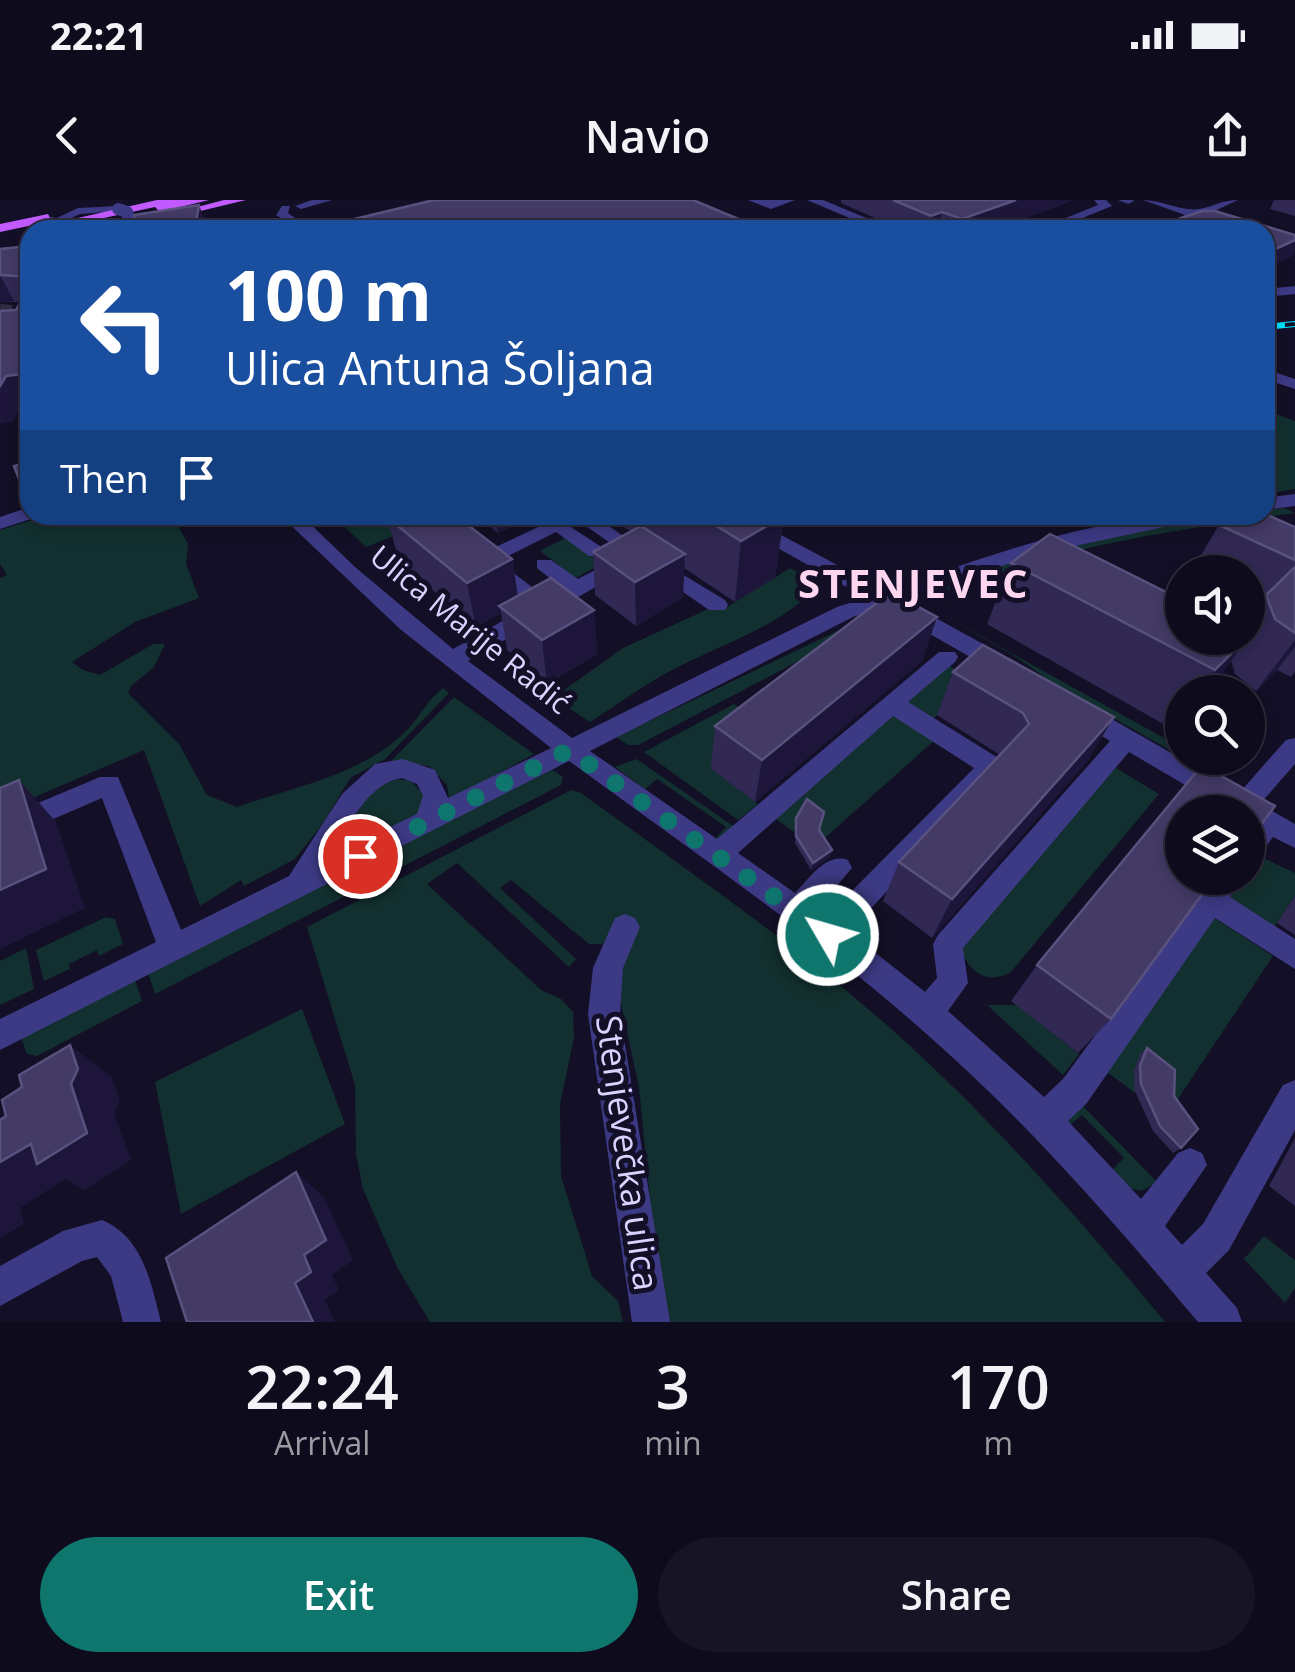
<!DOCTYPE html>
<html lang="en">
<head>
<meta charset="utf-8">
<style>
  body { margin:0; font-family:"Open Sans",sans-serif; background:#171425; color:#f1f3f6; height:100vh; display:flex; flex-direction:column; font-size:38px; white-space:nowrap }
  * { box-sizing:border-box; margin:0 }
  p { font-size:32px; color:#9b9ba3 }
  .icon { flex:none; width:55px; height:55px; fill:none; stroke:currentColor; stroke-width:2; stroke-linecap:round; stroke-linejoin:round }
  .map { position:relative; height:1122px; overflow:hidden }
  .sheet { display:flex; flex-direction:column; background:#0e0b1c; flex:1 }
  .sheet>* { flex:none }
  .top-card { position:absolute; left:20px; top:20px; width:1255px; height:305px; border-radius:30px; box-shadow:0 5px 15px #0003,0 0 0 2px #2e2b3b; background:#1a4fa0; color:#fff; overflow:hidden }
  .controls { position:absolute; left:1165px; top:355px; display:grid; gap:20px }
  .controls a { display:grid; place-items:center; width:100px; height:100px; border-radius:50%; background:#0e0b1c; box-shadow:0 5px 15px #0003,0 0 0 2px #2e2b3b; font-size:50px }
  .pin { position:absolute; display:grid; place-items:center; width:85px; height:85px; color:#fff; margin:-42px; border:5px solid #fff; border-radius:50%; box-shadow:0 2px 10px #0007 }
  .me { position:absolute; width:110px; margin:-55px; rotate:308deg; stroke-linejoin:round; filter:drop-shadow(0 0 8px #0008) }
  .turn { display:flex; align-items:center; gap:35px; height:210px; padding:0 40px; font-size:45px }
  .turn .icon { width:130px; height:130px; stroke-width:2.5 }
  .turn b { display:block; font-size:70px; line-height:85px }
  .then { display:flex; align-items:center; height:95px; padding:0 40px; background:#0003; gap:20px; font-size:38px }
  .eta { display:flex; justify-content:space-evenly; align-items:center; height:170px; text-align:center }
  .eta b { font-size:60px; font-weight:600; line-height:70px }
  .cta { display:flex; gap:20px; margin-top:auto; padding:20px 40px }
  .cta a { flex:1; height:115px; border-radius:60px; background:#0f766e; color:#fff; font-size:40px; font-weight:600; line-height:115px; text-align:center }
  .cta a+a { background:#171425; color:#f1f3f6 }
  .status { display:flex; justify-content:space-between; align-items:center; height:70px; padding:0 50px; background:#0e0b1c; direction:ltr }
  .status svg { height:28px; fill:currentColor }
  header { display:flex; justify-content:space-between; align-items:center; height:130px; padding:0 40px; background:#0e0b1c; font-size:45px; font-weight:600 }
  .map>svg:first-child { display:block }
</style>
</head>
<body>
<div class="status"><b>22:21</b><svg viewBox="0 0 49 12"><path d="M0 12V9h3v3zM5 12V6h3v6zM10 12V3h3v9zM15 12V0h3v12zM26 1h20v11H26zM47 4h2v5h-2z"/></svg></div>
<header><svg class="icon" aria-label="back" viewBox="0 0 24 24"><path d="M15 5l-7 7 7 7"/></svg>Navio<svg class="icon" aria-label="share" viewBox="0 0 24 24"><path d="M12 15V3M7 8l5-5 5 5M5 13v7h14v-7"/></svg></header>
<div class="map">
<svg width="1295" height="1122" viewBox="0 0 1295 1122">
  <rect width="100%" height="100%" fill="#130f26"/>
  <!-- green -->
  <g fill="#12302f">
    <polygon points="1265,210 1295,221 1295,289 1265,294"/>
    <path d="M1284 308 1295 313C1220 324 1146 334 1072 352 1039 360 965 391 938 390 1015 350 1178 315 1265 315V310Z"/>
    <path d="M48 315H116L121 323 142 315H172L188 344 186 364 199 398 135 422 72 462 83 470 100 475 153 444H165L154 467 132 485 128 493 179 544 207 595 237 607C291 588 359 575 402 535 418 521 425 502 443 488L449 493 385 559 350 578 324 622 295 659 244 686 241 680 200 706 144 550 0 612V378L7 375 0 364V330Z"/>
    <polygon points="332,315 430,315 429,322 366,347"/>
    <polygon points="567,337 603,363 576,378 540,351"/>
    <path d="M790 368 810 379 813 391C771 432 712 447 663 475 638 489 614 507 590 522L553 498 623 448 717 405 724 409Z"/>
    <polygon points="934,410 1182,548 1182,557 1060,488 1013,455"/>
    <polygon points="854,423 858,430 638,545 628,545 616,537"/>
    <polygon points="948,465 1091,553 1089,560 966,489 933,519 905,502"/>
    <polygon points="454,497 534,554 449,600 447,585 429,566 389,563"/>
    <polygon points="734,504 765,526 712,569 758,604 738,620 644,552"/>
    <polygon points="893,514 935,540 819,643 817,629 822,620 805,607 794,632 772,616"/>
    <polygon points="636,559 641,562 733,626 719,640 716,638 726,627 657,579 645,589 615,567"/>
    <path d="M1113 566 1159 594 1011 772C983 788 964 766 958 740Z"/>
    <polygon points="551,569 563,577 561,585 155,794 148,773"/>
    <path d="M400 579 411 581 423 594V606L417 616 340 652C351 622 366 583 400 579Z"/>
    <path d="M571 590 581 593C665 654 751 714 832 779 956 878 1064 1000 1165 1122H662L639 887 619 795 614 736 602 744H589L511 680 500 688 576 759 569 767 457 663 427 684 541 790 561 799 573 812 574 838 560 904 561 976 592 1076 618 1101 623 1122H430L398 1069 363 989 356 954 355 885 307 727Z"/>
    <polygon points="1255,654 1295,673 1295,696 1272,730 1224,699 1239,678 1248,678 1248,665"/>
    <polygon points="1211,716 1273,756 1170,911 1141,855 1134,871 1135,893 1103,869"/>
    <polygon points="106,717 115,719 123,744 99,756 97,750 69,764 70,769 44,781 36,750"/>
    <polygon points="26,748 34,789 0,805 0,761"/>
    <polygon points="135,780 142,801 37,856 27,854 21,837"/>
    <polygon points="987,805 1017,805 1079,854 1063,875"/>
    <polygon points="302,809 345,924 181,1014 155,882"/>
    <polygon points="1079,902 1157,982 1142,991 1132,989 1110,972 1124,958 1082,915 1067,927 1060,921"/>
    <polygon points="1264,1036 1295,1060 1295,1088 1285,1103 1244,1059"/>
  </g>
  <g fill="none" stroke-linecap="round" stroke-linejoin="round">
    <!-- minor-tunnel -->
    <polyline stroke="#312d47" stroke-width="12" stroke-dasharray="12 6" stroke-linecap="butt" points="0,110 22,112"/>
    <!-- minor -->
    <g fill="#3d3a85" fill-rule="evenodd">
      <polygon points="312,0 332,0 301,9 295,6"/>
      <polygon points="748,0 795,0 771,9"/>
      <polygon points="807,0 823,0 895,30 878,30"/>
      <polygon points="1094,0 1106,0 1112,6 1053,30 1036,30 1098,5"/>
      <polygon points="1118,0 1133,0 1134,1 1128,4"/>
      <path d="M1143 0C1161 0 1183 12 1199 9 1213 7 1222 0 1238 0L1208 14 1254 30C1234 30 1217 19 1199 19 1184 18 1169 30 1152 30L1185 15Z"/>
      <polygon points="118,6 122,11 80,14 52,27 46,23 78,8"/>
      <polygon points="282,6 290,6 288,13 313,30 299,30 276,15"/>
      <polygon points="125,16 135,19 116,30 101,30"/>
      <polygon points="1295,86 1295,94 1265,97 1265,89"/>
      <polygon points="1265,134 1275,136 1277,139 1265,142"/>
      <polygon points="1265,169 1295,179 1295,189 1265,179"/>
      <polygon points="1295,294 1295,306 1265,310 1265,298"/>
      <polygon points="30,307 30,315 37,317 0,329 0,317"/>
      <path d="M280 315H301L355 367 453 449 529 406 477 364V356L557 318 603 348V356H589L556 332 498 361 545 397 562 388 537 368V360H551L578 379 616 359H630V367L468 461 572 538 837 407 866 398 720 315H744L886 391C987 357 1094 315 1202 315L1192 321 1037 354 903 400 1014 461 1017 467 1014 473H998L883 407 853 417 590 551 717 639 939 452H955L958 457 955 462 908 502 1000 559 1004 566 849 732 925 792 937 778 933 744 938 735 1110 541 1071 517 1067 511 1071 505H1087L1240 592 1286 540 1295 538V564L1260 604 1295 624V648L1273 637 1258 657 1248 660V630L1252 625 1248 622V612H1231L1129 552 963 748 968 783 948 811 1044 897 1063 879 1211 678H1241L1230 697 1295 739V769L1215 718 1087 903 1068 921 1141 999 1178 953 1190 948 1202 953 1207 965 1165 1026 1182 1045 1203 1024 1283 885 1295 880V930L1229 1050 1206 1073 1237 1108 1242 1122H1198C1117 1026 1035 931 940 846 824 741 696 654 569 561L0 850V819L156 742 102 598 0 642V619L100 577H118L181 730 289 676 342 594 375 564 403 559 435 570 448 598 551 548 400 429ZM893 516 974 568 827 716 817 709 852 668 848 660C826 652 809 679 795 693L738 653ZM402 578 417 584 423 596 417 614 333 655C349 626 366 584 402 578Z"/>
      <polygon points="570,315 593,315 649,354 639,360 632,358"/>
      <polygon points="657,359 725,400 728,405 725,410 709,410 650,369 647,365"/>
      <polygon points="625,714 635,718 640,727 623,768 620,814 670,1122 632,1122 588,814 593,768 615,718"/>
      <path d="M102 1020C143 1037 151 1083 161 1122H123L111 1076 97 1057 82 1061 0 1106V1066L63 1031Z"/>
    </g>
    <!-- major -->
    <g fill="#c25bff" fill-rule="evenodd">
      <polygon points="157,0 209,0 160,12 155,7 48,30 30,30 30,33 25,30"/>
      <polygon points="224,0 246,0 188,14 182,11"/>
      <polygon points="48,14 52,21 0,32 0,24"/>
    </g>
    <defs>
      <polyline id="rail" points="1265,127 1295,124"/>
    </defs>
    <!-- rail casing -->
    <use href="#rail" stroke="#00e5ff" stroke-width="6"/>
    <!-- rail -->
    <use href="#rail" stroke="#130f26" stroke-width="4" stroke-dasharray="10" stroke-linecap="butt"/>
    <!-- minor-bridge -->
    <g stroke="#3d3a85" stroke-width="12">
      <polyline points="118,9 127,12 129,19"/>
      <polyline points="52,23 52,30"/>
    </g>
  </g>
  <!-- wall -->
  <g fill="#312854">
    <polygon points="841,0 1074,0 993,30 902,30 841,3"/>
    <polygon points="1274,0 1295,0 1295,16 1270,9"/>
    <polygon points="30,46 30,102 0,102 0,49"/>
    <polygon points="475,315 535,315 498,333"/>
    <polygon points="607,315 781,315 784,316 775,377 735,402 684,368 683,397 636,426 595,395 593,352 630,331"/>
    <polygon points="387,317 512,359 518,396 594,410 597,454 547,484 507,450 501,413 476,427 399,361"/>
    <polygon points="1219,325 1295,327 1295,472 1291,477 1277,470 1256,491 1235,474 1231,461 1209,492 1182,492 1182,520 1174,530 987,424 1011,363 1248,438 1248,421 1253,414 1248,411 1248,372 1191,372"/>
    <polygon points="937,417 922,461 755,602 711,569 715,526"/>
    <polygon points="983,445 1088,560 932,738 883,701 899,662 1000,555 937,515 953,472"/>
    <polygon points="1202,565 1275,606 1248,641 1248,612 1182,612 1182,678 1214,678 1111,819 1078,853 1011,801 1037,765"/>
    <polygon points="796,618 819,630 832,650 830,657 811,670 795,643"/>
    <polygon points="1295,696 1295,735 1277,723"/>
    <polygon points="1147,848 1174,896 1181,948 1173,953 1153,931 1134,889 1134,871 1140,854"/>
    <polygon points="1295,938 1295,1006 1269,986"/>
  </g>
  <!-- shaded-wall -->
  <g fill="#1d163a">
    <polygon points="1016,0 1074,0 993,30 959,30 962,19"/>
    <polygon points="199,5 206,24 205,30 189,30"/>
    <polygon points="942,12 938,30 928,30 931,16"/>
    <polygon points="171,25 173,30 136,29"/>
    <polygon points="1295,40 1295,51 1293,56 1265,69 1265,54"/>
    <polygon points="0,75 14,101 0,102"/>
    <polygon points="30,173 30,203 22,204 13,222 0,224 0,186 6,176"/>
    <polygon points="30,286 30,300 23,289"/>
    <polygon points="124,315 142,315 127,321"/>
    <polygon points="495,315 535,315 498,333"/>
    <polygon points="784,316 775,377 735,402 741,341"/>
    <polygon points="685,354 683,397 636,426 635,382"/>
    <polygon points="512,359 519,403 499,406 501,413 476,427 467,383"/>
    <polygon points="594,410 597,454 547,484 542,440"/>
    <polygon points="937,417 922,461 755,602 762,560"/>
    <polygon points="1251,433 1209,492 1199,492 1215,470"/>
    <polygon points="1295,440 1295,447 1277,470 1256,491"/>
    <polygon points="1114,517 1088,560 932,738 952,699"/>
    <polygon points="19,580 56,622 85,708 0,749 0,690"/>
    <polygon points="832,650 830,657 811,670 813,663"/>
    <polygon points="70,845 112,877 120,900 114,914 131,960 85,990 65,979 20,1008 24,1024 0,1039 0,962 71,884"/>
    <polygon points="296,972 324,997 353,1060 332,1075 339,1090 325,1100 335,1122 313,1122 295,1083 304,1055"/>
  </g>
  <!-- building -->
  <g fill="#433a66" stroke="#5a527e" stroke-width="2.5">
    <polygon points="434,0 693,0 765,30 342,30 333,24"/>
    <polygon points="893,0 1016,0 962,19 942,12 931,16"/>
    <polygon points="199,5 195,29 173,30 171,25 136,29 134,15"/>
    <polygon points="1202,11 1215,11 1295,35 1295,40 1265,54 1265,30 1146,30"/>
    <polygon points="30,46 30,77 0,75 0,49"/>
    <polygon points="30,103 30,173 6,176 0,186 0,111 16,110 19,105"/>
    <polygon points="30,262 30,286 23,289 14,266"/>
    <polygon points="1265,314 1295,327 1295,360 1219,325 1231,315"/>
    <polygon points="392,315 455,315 512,359 467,383 387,317"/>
    <polygon points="699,315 781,315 784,316 741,341"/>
    <polygon points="641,326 685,354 635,382 593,352"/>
    <polygon points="1050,334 1182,400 1182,438 1247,438 1215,470 1011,363"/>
    <polygon points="1295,367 1295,433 1275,419 1266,395"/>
    <polygon points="551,378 594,410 542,440 499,406"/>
    <polygon points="891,392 937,417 762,560 715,526"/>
    <polygon points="983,445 1114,517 952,699 899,662 1029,524 1023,513 953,472"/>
    <polygon points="1202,565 1275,606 1254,634 1248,635 1248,612 1182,612 1182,678 1214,678 1111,819 1037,765"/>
    <polygon points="19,580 46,669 0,690 0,588"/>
    <polygon points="807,599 824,612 819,630 832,650 813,663 796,636 796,618"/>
    <polygon points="70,845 78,869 71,884 87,933 37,964 31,944 0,962 0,920 6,916 2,900 22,887 19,875"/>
    <polygon points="1147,848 1175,870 1174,896 1198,929 1181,948 1160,926 1141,884 1140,866"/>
    <polygon points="296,972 326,1040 304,1055 311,1072 295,1083 313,1122 187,1122 166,1058"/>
  </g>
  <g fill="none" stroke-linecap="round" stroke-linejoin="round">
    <!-- route -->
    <polyline stroke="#0f766e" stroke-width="18" stroke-dasharray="0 32.4" points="360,656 569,550 828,735"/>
  </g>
  <g text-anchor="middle" stroke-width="10" stroke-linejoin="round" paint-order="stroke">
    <!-- street labels -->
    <g font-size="30" fill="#d9d4ff" stroke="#130f26">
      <text transform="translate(470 430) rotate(39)" y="10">Ulica Marije Radić</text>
    </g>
    <!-- near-street labels -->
    <g font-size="35" fill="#d9d4ff" stroke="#130f26">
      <text transform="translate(627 953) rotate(82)" y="12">Stenjevečka ulica</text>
    </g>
    <!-- district labels -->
    <g font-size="40" font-weight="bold" letter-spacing="2.5" fill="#ffd6f0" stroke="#130f26">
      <text x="914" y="398">STENJEVEC</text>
    </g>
  </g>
</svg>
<div class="controls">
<a><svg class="icon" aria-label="sound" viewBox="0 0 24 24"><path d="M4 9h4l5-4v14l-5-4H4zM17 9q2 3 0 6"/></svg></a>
<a><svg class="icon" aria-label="search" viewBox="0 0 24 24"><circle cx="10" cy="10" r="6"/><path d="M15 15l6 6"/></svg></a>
<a><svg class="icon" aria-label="layers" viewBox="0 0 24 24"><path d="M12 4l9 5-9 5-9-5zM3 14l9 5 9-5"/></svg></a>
</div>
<div class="pin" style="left:360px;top:656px;background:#d93025"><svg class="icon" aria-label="arrive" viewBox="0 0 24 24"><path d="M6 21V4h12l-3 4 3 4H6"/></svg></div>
<svg class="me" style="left:828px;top:735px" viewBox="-20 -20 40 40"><circle r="17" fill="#0f766e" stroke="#fff" stroke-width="3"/><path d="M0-11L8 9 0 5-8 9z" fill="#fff"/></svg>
<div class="top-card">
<div class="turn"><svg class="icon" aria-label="left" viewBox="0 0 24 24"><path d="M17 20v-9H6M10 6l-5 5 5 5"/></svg><div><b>100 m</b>Ulica Antuna Šoljana</div></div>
<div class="then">Then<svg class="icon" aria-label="arrive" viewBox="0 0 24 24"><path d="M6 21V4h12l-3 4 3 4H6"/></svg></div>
</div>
</div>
<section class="sheet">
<div class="eta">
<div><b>22:24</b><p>Arrival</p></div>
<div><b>3</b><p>min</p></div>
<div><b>170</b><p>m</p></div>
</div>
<div class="cta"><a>Exit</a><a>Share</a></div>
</section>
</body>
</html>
